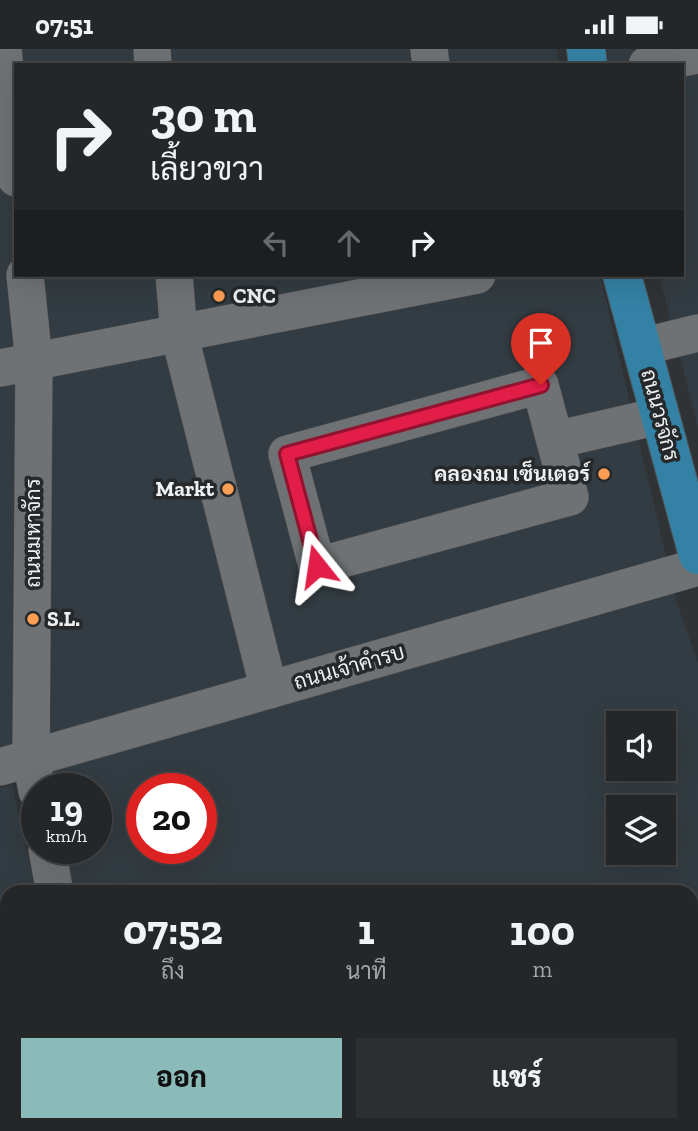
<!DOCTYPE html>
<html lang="th">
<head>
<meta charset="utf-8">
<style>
  body { margin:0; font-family:"Zilla Slab",Sarabun,serif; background:#2c2e30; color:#f1f3f6; height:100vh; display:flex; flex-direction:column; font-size:26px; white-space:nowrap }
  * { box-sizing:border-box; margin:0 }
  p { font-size:23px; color:#a3a5a8 }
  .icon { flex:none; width:38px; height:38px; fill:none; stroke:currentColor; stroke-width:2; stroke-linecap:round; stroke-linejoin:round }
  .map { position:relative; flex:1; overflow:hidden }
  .panel { position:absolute; left:0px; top:836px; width:698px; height:247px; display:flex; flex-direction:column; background:#242628; border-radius:21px 21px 0 0; box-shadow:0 7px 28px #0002,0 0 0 2px #414345 }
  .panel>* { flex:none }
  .banner { position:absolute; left:14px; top:14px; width:670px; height:214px; border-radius:0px; box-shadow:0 7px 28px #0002,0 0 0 2px #414345; background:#242628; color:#f1f3f6; overflow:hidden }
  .fabs { position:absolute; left:606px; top:662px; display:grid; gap:14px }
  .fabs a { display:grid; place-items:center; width:70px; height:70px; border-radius:0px; background:#242628; box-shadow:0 7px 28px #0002,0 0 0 2px #414345; font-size:35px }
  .speed { position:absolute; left:21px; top:724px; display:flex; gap:14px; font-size:35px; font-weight:700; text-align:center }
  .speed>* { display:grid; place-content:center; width:91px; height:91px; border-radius:50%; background:#242628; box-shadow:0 7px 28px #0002,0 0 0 2px #414345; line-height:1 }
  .speed small { font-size:18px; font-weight:400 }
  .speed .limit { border:10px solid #d22; background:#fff; color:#111 }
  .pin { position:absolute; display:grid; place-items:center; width:60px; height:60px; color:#fff; margin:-72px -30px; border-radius:50% 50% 50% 0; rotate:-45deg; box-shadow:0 0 7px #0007 }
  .pin .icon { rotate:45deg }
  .me { position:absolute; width:77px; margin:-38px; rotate:345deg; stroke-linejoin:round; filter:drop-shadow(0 0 5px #0008) }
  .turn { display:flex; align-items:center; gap:24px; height:147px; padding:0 21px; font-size:32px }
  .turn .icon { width:91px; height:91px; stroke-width:2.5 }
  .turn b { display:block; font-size:49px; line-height:60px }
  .lanes { display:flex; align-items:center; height:66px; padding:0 21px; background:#0003; justify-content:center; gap:35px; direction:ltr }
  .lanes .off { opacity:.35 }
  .eta { display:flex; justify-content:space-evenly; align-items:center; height:119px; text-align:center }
  .eta b { font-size:42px; font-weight:800; line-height:49px }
  .button { display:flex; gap:14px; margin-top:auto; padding:14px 21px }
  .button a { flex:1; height:80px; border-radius:0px; background:#8bbbb9; color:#111; font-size:28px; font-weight:800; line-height:80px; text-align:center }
  .button a+a { background:#2c2e30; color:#f1f3f6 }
  .status { display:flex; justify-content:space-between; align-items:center; height:49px; padding:0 35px; background:#242628; direction:ltr }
  .status svg { height:19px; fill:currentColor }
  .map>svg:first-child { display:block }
</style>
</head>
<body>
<div class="status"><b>07:51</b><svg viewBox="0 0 49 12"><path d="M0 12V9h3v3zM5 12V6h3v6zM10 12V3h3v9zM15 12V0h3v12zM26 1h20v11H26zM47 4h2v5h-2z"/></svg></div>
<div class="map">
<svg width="698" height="1082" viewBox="0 0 698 1082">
  <rect width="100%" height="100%" fill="#303335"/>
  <!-- built -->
  <g fill="#333c42" fill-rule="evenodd">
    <path d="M0 0H556L559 16H16V226H600L677 554 698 614V1004L691 1008V844L57 843 47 800H96V740H37L29 722 0 728ZM618 674H663V719H618ZM142 740H201V800H142ZM618 758H663V803H618Z"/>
    <polygon points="607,0 698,0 698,378 659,226 682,226 682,16 609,16"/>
    <polygon points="12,736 36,843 7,844 7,1076 87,1076 88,1082 0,1082 0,739"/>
    <polygon points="109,1076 543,1076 530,1082 110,1082"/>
  </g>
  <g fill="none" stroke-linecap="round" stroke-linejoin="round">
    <defs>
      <g id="minor">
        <polyline points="3,0 16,129"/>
        <polyline points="152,0 153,16"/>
        <polyline points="429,0 431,16"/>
        <polyline points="647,16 698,6"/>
        <polyline points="25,226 34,313 31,711 37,742"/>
        <polyline points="174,226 179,284 269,641"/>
        <polyline points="641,298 698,284"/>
        <polyline points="0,319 477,226"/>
        <polygon points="540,336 570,448 317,517 287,405"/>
        <polyline points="555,391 659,367"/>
        <polyline points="0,718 698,518"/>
        <polyline points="47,800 55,844"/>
        <polyline points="5,951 7,963"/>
        <polyline points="691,1045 698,1042"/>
        <polyline points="102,1076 103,1082"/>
        <polyline points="315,1076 317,1082"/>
        <polyline points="514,1076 516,1082"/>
        <polyline points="26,1082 27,1076"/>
        <polyline points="610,1082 623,1076"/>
      </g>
      <g id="major">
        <polyline points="586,0 588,16"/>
        <polyline points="622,226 698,506"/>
      </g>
    </defs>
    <!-- minor casing -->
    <use href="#minor" stroke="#505254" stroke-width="38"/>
    <!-- major casing -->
    <use href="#major" stroke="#505254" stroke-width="40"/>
    <!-- minor -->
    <use href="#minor" stroke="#6f7274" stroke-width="37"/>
    <!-- major -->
    <use href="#major" stroke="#3382a5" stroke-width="38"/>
  </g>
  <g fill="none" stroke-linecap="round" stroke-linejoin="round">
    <defs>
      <polyline id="route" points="317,517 287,405 541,336"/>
    </defs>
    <!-- route casing -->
    <use href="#route" stroke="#92132f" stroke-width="18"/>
    <!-- route -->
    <use href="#route" stroke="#e11d48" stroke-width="12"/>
  </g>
  <!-- markers -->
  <g fill="#fc9d54" stroke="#26292b" stroke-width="2.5">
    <circle cx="219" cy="247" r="7"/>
    <circle cx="604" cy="425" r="7"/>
    <circle cx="228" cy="440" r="7"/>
    <circle cx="33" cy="570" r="7"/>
  </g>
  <g text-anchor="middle" stroke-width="7" stroke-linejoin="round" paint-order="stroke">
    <!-- poi labels -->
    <g font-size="21" font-weight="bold" fill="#eef0f1" stroke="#26292b" text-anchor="start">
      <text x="233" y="254">CNC</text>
      <text x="590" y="432" text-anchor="end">คลองถม เซ็นเตอร์</text>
      <text x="214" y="447" text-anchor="end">Markt</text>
      <text x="47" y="577">S.L.</text>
    </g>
    <!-- street labels -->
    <g font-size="21" fill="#eef0f1" stroke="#26292b">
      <text transform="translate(660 366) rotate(75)" y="7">ถนนวรจักร</text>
      <text transform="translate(33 484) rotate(-90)" y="7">ถนนมหาจักร</text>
      <text transform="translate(349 618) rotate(-16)" y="7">ถนนเจ้าคำรบ</text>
    </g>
  </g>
</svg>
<div class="fabs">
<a><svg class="icon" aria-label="sound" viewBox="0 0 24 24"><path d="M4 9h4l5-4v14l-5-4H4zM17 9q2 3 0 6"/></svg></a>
<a><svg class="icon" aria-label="layers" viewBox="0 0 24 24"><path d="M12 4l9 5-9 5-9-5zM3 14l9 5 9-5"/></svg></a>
</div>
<div class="speed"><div>19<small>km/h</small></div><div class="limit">20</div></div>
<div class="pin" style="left:541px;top:336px;background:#d93025"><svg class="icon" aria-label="arrive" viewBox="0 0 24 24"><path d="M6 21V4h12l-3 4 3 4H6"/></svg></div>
<svg class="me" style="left:317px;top:517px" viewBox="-20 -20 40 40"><path d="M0-17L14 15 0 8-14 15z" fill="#e11d48" stroke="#fff" stroke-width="4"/></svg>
<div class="banner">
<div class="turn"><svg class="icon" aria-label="right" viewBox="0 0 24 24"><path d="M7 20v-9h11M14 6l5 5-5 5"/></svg><div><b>30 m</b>เลี้ยวขวา</div></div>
<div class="lanes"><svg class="icon off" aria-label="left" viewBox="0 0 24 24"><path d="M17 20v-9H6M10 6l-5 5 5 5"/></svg><svg class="icon off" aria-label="ahead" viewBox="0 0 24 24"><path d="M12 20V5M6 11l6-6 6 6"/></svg><svg class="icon" aria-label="right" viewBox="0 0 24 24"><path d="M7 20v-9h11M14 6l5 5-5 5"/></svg></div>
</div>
<section class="panel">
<div class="eta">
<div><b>07:52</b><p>ถึง</p></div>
<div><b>1</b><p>นาที</p></div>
<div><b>100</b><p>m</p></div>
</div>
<div class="button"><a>ออก</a><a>แชร์</a></div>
</section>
</div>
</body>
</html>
